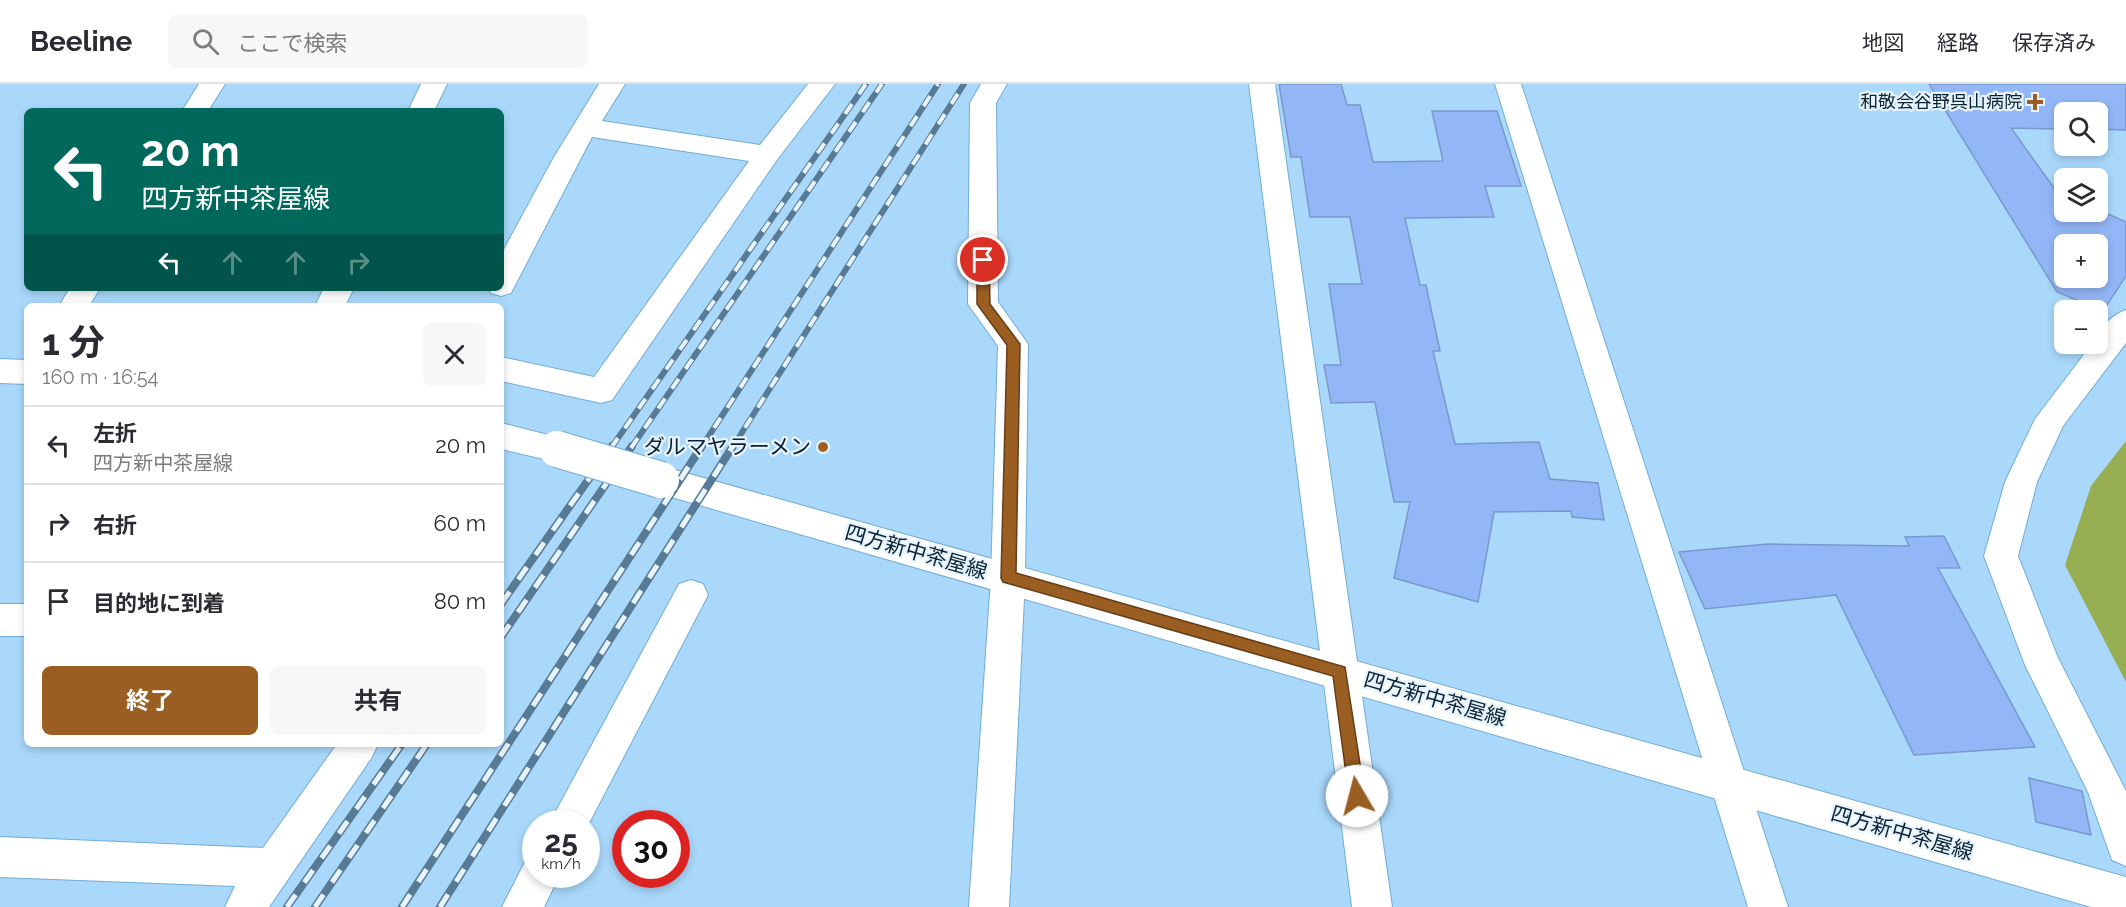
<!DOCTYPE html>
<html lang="ja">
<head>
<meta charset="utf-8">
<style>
  body { margin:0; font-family:Raleway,"Noto Sans JP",sans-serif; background:#f7f7f7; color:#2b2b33; height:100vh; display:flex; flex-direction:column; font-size:22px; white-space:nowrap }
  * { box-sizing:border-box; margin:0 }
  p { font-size:20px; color:#7c7c81 }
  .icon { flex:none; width:33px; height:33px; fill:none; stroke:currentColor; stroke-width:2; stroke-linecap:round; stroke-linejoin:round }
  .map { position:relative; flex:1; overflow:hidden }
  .side { position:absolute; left:24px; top:219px; width:480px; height:444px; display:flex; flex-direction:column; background:#fff; border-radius:9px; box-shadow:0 3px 9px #0003 }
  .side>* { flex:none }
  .hud { position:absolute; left:24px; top:24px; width:480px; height:183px; border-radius:9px; box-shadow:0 3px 9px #0003; background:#00695c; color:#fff; overflow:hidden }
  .controls { position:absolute; left:2054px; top:18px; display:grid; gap:12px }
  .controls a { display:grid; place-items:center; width:54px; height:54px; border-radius:9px; background:#fff; box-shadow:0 3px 9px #0003; font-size:30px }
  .speed { position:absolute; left:522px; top:726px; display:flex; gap:12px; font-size:30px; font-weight:700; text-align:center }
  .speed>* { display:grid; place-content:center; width:78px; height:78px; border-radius:50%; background:#fff; box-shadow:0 3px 9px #0003; line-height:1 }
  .speed small { font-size:15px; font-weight:400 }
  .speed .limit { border:9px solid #d22; background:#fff; color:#111 }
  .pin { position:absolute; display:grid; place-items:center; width:51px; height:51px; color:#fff; margin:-26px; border:3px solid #fff; border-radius:50%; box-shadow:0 2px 6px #0007 }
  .me { position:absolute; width:66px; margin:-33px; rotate:352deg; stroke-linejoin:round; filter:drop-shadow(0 0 4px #0008) }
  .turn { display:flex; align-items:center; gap:21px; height:126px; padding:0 18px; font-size:27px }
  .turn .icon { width:78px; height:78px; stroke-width:2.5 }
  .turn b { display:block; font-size:42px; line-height:51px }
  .lanes { display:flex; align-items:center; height:57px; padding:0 18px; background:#0003; justify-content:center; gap:30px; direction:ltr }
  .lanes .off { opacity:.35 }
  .round { display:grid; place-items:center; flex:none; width:63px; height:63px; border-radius:9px; background:#f7f7f7 }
  .headline { display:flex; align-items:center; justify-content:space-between; height:102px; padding:0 18px }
  h1 { font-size:36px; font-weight:700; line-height:45px }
  .primary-button { display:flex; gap:12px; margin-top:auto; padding:12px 18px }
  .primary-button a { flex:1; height:69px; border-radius:9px; background:#9b5e22; color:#fff; font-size:24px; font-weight:700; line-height:69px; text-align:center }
  .primary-button a+a { background:#f7f7f7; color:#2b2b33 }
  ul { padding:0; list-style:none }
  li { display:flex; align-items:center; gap:18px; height:78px; padding:0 18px; border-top:2px solid #e1e1e2 }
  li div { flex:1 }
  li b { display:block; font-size:22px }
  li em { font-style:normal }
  header { display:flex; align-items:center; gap:36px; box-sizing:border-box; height:84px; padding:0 30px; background:#fff; border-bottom:2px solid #e1e1e2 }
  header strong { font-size:28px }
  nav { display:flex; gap:33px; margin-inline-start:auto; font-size:21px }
  .search { width:420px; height:54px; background:#f7f7f7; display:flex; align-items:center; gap:15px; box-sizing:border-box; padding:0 21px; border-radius:9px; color:#7c7c81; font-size:22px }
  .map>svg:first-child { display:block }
</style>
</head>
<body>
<header>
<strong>Beeline</strong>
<div class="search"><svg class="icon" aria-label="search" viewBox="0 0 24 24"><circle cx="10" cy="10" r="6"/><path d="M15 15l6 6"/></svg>ここで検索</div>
<nav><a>地図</a><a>経路</a><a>保存済み</a></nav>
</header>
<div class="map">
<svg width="2126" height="823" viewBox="0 0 2126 823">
  <rect width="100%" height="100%" fill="#a9d8fb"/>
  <!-- green -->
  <polygon fill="#97ad52" points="2126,357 2126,598 2065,481 2091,402"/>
  <!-- building -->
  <g fill="#93b7f6" stroke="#7998cd" stroke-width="1.5" fill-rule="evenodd">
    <polygon points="1279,0 1341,0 1347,21 1360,21 1373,78 1443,77 1432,27 1497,27 1521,102 1485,102 1494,133 1405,134 1420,201 1426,201 1440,267 1433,267 1455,360 1539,358 1550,395 1598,399 1604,436 1572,433 1571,427 1494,428 1478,518 1394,494 1410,418 1394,418 1375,318 1331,319 1324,281 1341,281 1329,200 1362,200 1350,133 1310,133 1301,73 1291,73"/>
    <path d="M1929 0H2126V46L2097 45V28H2064V45L2011 44 2056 107 2064 111V128H2097V125L2126 138V192L2103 227 2057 208ZM2064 160H2097V194H2064Z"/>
    <polygon points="1944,452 1960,484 1938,484 2035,663 1914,671 1836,511 1705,525 1679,468 1768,460 1909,462 1905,453"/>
    <polygon points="2029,694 2082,707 2091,751 2036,738"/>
  </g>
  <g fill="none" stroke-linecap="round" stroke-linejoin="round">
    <defs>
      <g id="minor">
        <polygon points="199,0 225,0 208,27 182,27"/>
        <polygon points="421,0 447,0 434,27 408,27"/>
        <polygon points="599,0 625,0 602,37 760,61 808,0 835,0 776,77 612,316 601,319 501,297 501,273 594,293 749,77 592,53 511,209 501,212 491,209 488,204 501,204 501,171 554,73"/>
        <polygon points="981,0 1007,0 996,19 998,218 1028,260 1025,494 1009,823 969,823 991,494 998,262 968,220 970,19"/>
        <polygon points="1249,0 1275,0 1392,823 1352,823"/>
        <polygon points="1495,0 1521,0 1788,823 1748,823"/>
        <polygon points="70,204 100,204 89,222 59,222"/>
        <polygon points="324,204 354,204 345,222 315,222"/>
        <path d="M2126 226V259L2063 342 2037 398 2018 472 2058 574 2126 707V782L2112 776 2088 708 2025 581 1984 472 2005 398 2035 335 2092 260H2097C2097 245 2113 230 2126 226Z"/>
        <polygon points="691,496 703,500 708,511 586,745 586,740 549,740 679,500"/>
        <rect x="0" y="520" width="27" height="32"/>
        <polygon points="337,660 378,660 372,673 269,823 225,823 235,802 0,793 0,753 263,764"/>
        <polygon points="536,772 536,790 560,790 544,823 502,823 526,776"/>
      </g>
      <g id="secondary">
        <polygon points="0,275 27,276 27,300 0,299"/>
        <polygon points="501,339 568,356 573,365 568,374 557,378 501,365"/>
        <polygon points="661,382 2126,793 2126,823 2091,823 661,410 649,406 645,396 649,386"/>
      </g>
    </defs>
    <!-- minor casing -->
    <use href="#minor" stroke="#71acd7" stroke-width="2"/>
    <!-- secondary casing -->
    <use href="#secondary" stroke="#71acd7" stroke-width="2"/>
    <!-- minor -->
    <use href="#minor" fill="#fff" fill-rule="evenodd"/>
    <!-- secondary -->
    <use href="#secondary" fill="#fff" fill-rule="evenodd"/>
    <defs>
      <g id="rail-far1">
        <polyline points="611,364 866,0"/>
        <polyline points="631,364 882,0"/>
        <polyline points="701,364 938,0"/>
        <polyline points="732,364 964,0"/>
      </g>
      <g id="rail">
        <polyline points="501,520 612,362"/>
        <polyline points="501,553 632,362"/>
        <polyline points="287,823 402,660"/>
        <polyline points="315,823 427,660"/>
        <polyline points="402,823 702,362"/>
        <polyline points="440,823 733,362"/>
      </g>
    </defs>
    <!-- rail-far1 casing -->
    <use href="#rail-far1" stroke="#587b95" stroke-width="6"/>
    <!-- rail casing -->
    <use href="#rail" stroke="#587b95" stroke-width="8"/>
    <!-- rail-far1 -->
    <use href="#rail-far1" stroke="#e8f4fd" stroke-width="4" stroke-dasharray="12" stroke-linecap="butt"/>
    <!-- rail -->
    <use href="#rail" stroke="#e8f4fd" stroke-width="5" stroke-dasharray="15" stroke-linecap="butt"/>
    <defs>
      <polyline id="secondary-bridge" points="557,365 661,396"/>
    </defs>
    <!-- secondary-bridge casing -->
    <use href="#secondary-bridge" stroke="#71acd7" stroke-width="38" stroke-linecap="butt"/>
    <!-- secondary-bridge -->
    <use href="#secondary-bridge" stroke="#fff" stroke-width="36"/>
  </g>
  <!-- route -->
  <polygon fill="#9b5e22" stroke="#653d16" stroke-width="1.5" points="983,171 989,176 990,220 1020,260 1016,489 1345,583 1365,712 1362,718 1357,720 1351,718 1349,712 1333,592 1003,498 1001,494 1007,261 977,220 977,176"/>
  <!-- markers -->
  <g fill="#9b5e22" stroke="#e8f4fd" stroke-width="2">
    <path d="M2032 9h6v6h6v6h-6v6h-6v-6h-6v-6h6z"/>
    <circle cx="823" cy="363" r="6"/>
  </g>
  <g text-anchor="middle" stroke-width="4.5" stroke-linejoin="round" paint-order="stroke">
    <!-- far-poi labels -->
    <g font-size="18" fill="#092232" stroke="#e8f4fd" text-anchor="end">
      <text x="2022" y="24">和敬会谷野呉山病院</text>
    </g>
    <!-- poi labels -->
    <g font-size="21" fill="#092232" stroke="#e8f4fd" text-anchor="end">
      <text x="811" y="370">ダルマヤラーメン</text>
    </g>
    <!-- street labels -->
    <g font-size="21" fill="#092232" stroke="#e8f4fd">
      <text transform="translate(916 468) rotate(16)" y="7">四方新中茶屋線</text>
      <text transform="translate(1435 615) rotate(16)" y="7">四方新中茶屋線</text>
      <text transform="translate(1902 749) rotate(16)" y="7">四方新中茶屋線</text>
    </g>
  </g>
</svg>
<div class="controls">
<a><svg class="icon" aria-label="search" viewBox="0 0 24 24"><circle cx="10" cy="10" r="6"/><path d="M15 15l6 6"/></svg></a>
<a><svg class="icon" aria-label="layers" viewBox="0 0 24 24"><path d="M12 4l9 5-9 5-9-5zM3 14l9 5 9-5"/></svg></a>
<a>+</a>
<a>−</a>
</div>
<div class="speed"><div>25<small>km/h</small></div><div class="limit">30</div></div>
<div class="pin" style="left:983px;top:176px;background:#d93025"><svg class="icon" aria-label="arrive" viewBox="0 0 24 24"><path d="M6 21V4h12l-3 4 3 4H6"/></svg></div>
<svg class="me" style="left:1357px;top:712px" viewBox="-20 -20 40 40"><circle r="19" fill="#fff"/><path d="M0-13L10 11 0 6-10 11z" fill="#9b5e22"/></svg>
<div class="hud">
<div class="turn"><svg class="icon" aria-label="left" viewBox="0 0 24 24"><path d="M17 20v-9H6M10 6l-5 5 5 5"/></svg><div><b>20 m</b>四方新中茶屋線</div></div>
<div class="lanes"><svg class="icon" aria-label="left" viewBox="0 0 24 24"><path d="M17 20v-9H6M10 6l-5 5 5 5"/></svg><svg class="icon off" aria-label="ahead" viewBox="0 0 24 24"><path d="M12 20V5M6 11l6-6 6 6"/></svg><svg class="icon off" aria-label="ahead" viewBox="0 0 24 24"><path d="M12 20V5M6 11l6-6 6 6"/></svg><svg class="icon off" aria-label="right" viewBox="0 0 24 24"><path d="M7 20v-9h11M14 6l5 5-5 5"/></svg></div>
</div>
<section class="side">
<div class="headline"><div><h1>1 分</h1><p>160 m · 16:54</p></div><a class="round"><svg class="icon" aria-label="close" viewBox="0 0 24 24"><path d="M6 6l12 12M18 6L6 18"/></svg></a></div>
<ul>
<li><svg class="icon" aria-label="left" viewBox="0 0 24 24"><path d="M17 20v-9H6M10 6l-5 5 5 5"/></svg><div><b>左折</b><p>四方新中茶屋線</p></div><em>20 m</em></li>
<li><svg class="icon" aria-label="right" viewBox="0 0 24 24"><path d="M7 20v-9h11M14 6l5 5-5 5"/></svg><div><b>右折</b></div><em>60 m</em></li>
<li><svg class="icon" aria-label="arrive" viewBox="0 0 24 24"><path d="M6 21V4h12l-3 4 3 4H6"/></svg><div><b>目的地に到着</b></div><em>80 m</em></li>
</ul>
<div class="primary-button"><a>終了</a><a>共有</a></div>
</section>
</div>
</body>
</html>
